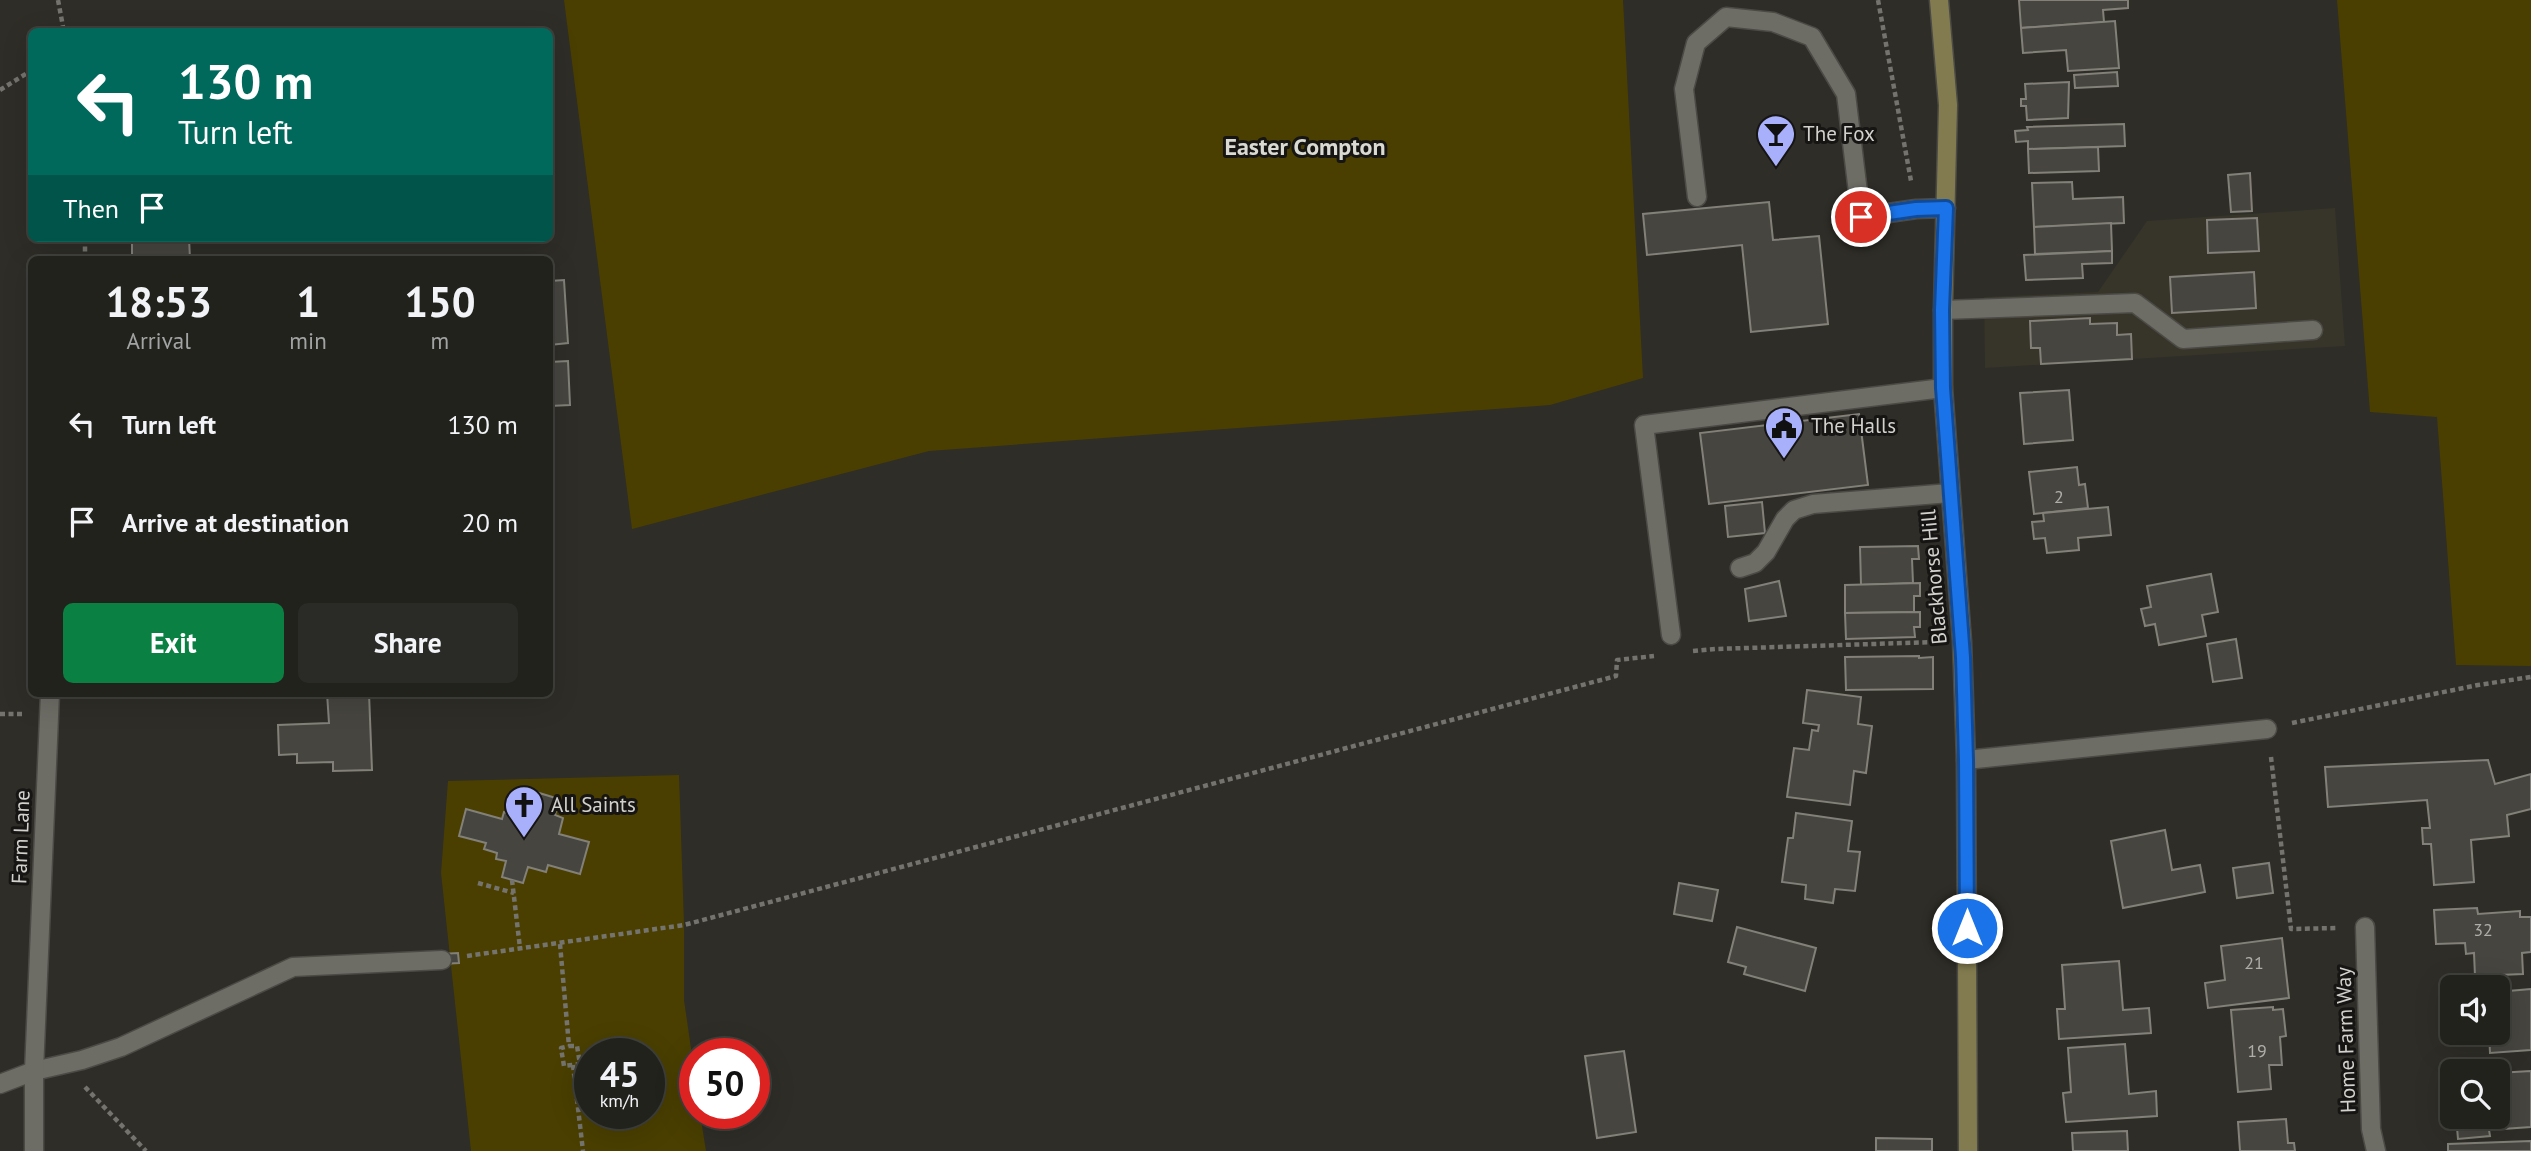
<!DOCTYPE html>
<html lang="en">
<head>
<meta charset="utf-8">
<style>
  body { margin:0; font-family:"PT Sans",sans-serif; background:#2a2a26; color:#f1f3f6; height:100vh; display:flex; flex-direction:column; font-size:26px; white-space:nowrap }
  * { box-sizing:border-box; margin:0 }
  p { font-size:23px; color:#a2a4a4 }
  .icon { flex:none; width:38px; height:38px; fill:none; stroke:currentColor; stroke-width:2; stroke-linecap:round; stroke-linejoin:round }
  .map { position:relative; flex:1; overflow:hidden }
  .panel { position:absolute; left:28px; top:256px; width:525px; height:441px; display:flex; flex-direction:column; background:#22221d; border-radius:10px; box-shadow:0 7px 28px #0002,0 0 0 2px #3f3f3b }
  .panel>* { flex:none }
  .top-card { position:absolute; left:28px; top:28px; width:525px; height:214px; border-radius:10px; box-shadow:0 7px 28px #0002,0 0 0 2px #3f3f3b; background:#00695c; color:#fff; overflow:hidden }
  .fabs { position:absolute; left:2440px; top:975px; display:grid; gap:14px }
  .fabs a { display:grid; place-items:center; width:70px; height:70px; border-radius:10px; background:#22221d; box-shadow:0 7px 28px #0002,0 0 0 2px #3f3f3b; font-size:35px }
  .speed { position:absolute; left:574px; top:1038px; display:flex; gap:14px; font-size:35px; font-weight:700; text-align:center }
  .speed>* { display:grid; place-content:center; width:91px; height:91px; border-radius:50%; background:#22221d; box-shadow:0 7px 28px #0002,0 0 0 2px #3f3f3b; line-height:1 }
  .speed small { font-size:18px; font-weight:400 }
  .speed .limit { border:10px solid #d22; background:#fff; color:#111 }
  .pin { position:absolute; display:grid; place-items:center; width:60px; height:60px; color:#fff; margin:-30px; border:4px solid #fff; border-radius:50%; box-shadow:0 2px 7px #0007 }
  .me { position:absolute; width:77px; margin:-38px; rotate:0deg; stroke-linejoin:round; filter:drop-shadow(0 0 5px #0008) }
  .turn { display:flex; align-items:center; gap:24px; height:147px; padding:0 35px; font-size:32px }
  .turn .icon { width:91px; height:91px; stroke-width:2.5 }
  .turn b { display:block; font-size:49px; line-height:60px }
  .then { display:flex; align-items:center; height:66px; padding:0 35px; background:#0003; gap:14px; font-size:26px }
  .eta { display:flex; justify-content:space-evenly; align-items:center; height:119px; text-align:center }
  .eta b { font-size:42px; font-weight:800; line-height:49px }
  .action { display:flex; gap:14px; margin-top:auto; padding:14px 35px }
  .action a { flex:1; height:80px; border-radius:10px; background:#0b8043; color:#fff; font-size:28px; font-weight:800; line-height:80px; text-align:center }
  .action a+a { background:#2a2a26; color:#f1f3f6 }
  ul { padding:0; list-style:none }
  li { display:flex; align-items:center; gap:21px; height:98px; padding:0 35px }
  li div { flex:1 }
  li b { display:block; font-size:26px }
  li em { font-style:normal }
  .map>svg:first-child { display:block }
</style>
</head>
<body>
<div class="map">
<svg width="2531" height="1151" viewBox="0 0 2531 1151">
  <rect width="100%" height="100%" fill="#2e2d27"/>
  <!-- built -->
  <polygon fill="#373529" points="2335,208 2345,346 1985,368 1984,297 2098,292 2147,221"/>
  <!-- green -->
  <g fill="#4a3f00" fill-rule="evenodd">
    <polygon points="564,0 1623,0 1643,378 1550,405 929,451 632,529"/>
    <polygon points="2337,0 2531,0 2531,666 2456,665 2437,417 2370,412"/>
    <path d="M679 775 684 924V1000L695 1076V1113H700L706 1151H471L441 873 448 781ZM590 1054H649V1113H590Z"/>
  </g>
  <!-- building -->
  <g fill="#46453f" stroke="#828079" stroke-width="2">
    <polygon points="2019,0 2128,0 2128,8 2103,10 2104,22 2021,28"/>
    <polygon points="2115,21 2119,68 2068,71 2066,50 2023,53 2021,28"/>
    <polygon points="2117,72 2118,86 2075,88 2074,75"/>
    <polygon points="2069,82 2068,118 2027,120 2026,106 2021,106 2021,99 2026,99 2025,84"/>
    <polygon points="2124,124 2125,146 2028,149 2028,141 2016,142 2015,131 2028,130 2027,127"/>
    <polygon points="2098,147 2099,171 2029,173 2028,149"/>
    <polygon points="2250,173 2252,211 2231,212 2228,175"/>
    <polygon points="2072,182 2073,199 2123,197 2124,223 2034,227 2032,183"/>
    <polygon points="1769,202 1773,240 1819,236 1828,324 1751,332 1742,245 1647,255 1643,214"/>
    <polygon points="2257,218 2259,251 2208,253 2207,220"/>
    <polygon points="2111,223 2112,251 2035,254 2034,227"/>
    <polygon points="132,238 189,238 190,259 132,259"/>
    <polygon points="2112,251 2112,263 2082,264 2083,278 2026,280 2024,255"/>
    <polygon points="2254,272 2256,308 2172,313 2170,277"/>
    <polygon points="564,280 568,343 550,345 550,281"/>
    <polygon points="2090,318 2090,324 2117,323 2117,335 2131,334 2132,359 2041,364 2040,348 2031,348 2030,321"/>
    <polygon points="568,361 570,405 550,406 550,362"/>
    <polygon points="2069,390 2073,440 2024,444 2020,393"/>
    <polygon points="1859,414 1868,485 1709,504 1700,433"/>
    <polygon points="2077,467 2079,485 2085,484 2088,508 2034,514 2029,472"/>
    <polygon points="1762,502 1765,533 1728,537 1725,506"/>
    <polygon points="2108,507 2111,535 2078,538 2079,550 2047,553 2045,538 2034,539 2032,522 2044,521 2043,513"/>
    <polygon points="1918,546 1919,559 1912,559 1913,583 1861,585 1860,547"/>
    <polygon points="2211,574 2218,612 2202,615 2206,636 2159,645 2155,624 2145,626 2141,609 2151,607 2147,586"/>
    <polygon points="1779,581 1786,616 1749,621 1745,589"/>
    <polygon points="1920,583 1920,596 1914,596 1914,612 1845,613 1845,585"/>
    <polygon points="1920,612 1920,627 1914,627 1915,637 1846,639 1845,613"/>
    <polygon points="2236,639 2242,678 2213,682 2207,644"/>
    <polygon points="1919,656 1919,658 1933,657 1933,689 1846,690 1845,657"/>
    <polygon points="1807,690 1861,697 1858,724 1872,726 1866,773 1854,771 1850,805 1787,797 1794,748 1809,750 1812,730 1818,731 1819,725 1803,723"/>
    <polygon points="327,693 369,693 372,770 333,771 333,762 297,763 297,754 279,755 278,725 329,723"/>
    <polygon points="2488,760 2495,784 2531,774 2531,809 2507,815 2509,836 2471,840 2474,882 2434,885 2431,844 2423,844 2422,828 2430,828 2427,800 2328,807 2325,767"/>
    <polygon points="536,792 559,799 555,815 563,818 559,834 589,842 580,874 548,865 546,872 528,867 523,883 502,877 506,861 496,859 497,853 484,849 486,843 459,836 466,809 502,819 504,812 529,819"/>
    <polygon points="1796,813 1852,821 1848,851 1860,852 1855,891 1835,889 1833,903 1805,899 1806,885 1782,882 1788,838 1793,838"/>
    <polygon points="2165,830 2172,870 2200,865 2205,892 2123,908 2111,841"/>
    <polygon points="2269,863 2273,893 2237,898 2233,868"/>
    <polygon points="1679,883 1718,890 1712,921 1674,914"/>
    <polygon points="2477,908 2478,914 2520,911 2520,917 2531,917 2531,952 2522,953 2523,974 2475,976 2474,953 2466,954 2465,943 2436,944 2434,910"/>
    <polygon points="1737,927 1816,948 1805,991 1744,974 1746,967 1728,962"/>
    <polygon points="2282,938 2289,998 2208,1008 2205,983 2225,980 2221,946"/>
    <polygon points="458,953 459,963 442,964 441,954"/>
    <polygon points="2119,961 2123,1010 2149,1008 2151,1033 2059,1039 2057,1009 2065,1009 2062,965"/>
    <polygon points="2531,989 2531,1050 2490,1053 2489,1032 2497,1032 2497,992"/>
    <polygon points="2273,1007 2273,1010 2283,1009 2286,1036 2280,1037 2282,1065 2269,1065 2271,1089 2238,1092 2231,1010"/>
    <polygon points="2125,1044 2129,1094 2156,1091 2157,1116 2066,1122 2063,1093 2071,1092 2068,1048"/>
    <polygon points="1624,1051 1636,1132 1597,1138 1585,1056"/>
    <polygon points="2531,1071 2531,1127 2489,1130 2490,1136 2458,1139 2456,1116 2497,1116 2497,1073"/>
    <polygon points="2286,1119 2288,1143 2294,1143 2295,1151 2240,1151 2238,1122"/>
    <polygon points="2127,1131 2128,1151 2073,1151 2072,1133"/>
    <polygon points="1876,1138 1932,1139 1932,1151 1876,1151"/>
    <polygon points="2531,1141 2531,1151 2448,1151 2448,1144"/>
  </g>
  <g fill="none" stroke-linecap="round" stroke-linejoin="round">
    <defs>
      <g id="lane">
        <polyline points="1697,197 1684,89 1696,43 1726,17 1773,22 1812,37 1846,94 1861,217 1916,209 1946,208"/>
        <polyline points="1943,310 2135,303 2183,339 2313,330"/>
        <polyline points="1740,568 1755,563 1766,552 1785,519 1794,510 1813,504 1950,493"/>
        <polyline points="1671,635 1644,425 1943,388"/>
        <polyline points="1966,760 2267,729"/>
        <polyline points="0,1084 34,1071 82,1060 121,1047 293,967 442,960"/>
      </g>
      <g id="street">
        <polyline points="2365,927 2371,1129 2376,1151"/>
        <polyline points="34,1151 34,1071 50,693"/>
      </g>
      <polyline id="secondary" points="1939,0 1948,105 1943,310 1943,388 1962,641 1966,760 1968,1151"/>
    </defs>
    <!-- lane casing -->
    <use href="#lane" stroke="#4b4a45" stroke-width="21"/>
    <!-- street casing -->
    <use href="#street" stroke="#4b4a45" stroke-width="21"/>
    <!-- secondary casing -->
    <use href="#secondary" stroke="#4b4a45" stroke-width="21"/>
    <!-- path -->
    <g stroke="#74736e" stroke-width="4.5" stroke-dasharray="5 3.5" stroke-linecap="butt">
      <polyline points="58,0 64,32"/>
      <polyline points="1878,0 1911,181"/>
      <polyline points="0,90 32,70"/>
      <polyline points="85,238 85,259"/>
      <polyline points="1693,651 1715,649 1936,642"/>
      <polyline points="0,714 23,714"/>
      <polyline points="2292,723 2478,685 2531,677"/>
      <polyline points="2271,757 2291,929 2337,928"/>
      <polyline points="512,880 520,948"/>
      <polyline points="478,883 514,893"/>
      <polyline points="560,944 569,1046"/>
      <polyline points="467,956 684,925 1616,676 1617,660 1654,656"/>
      <polygon points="569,1046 577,1046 580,1064 564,1066 561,1048"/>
      <polyline points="573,1065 583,1151"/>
      <polyline points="85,1087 146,1151"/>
    </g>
    <!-- lane -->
    <use href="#lane" stroke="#6d6c65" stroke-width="18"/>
    <!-- street -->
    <use href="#street" stroke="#6d6c65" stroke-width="18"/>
    <!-- secondary -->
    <use href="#secondary" stroke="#827b4f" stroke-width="18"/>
  </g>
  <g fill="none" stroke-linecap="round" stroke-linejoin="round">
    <defs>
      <polyline id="route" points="1861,217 1916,209 1946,208 1942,310 1943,388 1963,657 1966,760 1967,928"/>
    </defs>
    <!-- route casing -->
    <use href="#route" stroke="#114b97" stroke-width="18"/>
    <!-- route -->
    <use href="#route" stroke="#1a73e8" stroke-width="12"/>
  </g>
  <!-- icons -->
  <defs>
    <symbol id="bar-pin" viewBox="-11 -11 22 30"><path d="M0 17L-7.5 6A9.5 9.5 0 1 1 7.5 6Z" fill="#a8b0fc" stroke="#161513"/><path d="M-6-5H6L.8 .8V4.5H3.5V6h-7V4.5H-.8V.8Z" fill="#111"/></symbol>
    <symbol id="civic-pin" viewBox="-11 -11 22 30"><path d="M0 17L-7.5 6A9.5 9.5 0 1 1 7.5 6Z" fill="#a8b0fc" stroke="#161513"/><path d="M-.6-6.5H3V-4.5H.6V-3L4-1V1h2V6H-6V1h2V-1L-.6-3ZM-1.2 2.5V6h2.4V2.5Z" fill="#111"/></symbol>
    <symbol id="church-pin" viewBox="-11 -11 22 30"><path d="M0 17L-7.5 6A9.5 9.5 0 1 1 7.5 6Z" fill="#a8b0fc" stroke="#161513"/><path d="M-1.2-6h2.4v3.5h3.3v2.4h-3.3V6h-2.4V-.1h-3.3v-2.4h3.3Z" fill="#111"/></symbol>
  </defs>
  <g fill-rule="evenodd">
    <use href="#bar-pin" x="1754" y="112" width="44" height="60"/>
    <use href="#civic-pin" x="1762" y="404" width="44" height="60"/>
    <use href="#church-pin" x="502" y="783" width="44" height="60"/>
  </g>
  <g text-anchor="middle" stroke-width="6" stroke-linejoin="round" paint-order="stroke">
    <!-- number labels -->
    <g font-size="18" fill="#afaeaa">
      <text x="2059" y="503">2</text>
      <text x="2483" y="936">32</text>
      <text x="2254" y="969">21</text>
      <text x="2257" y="1057">19</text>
    </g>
    <!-- poi labels -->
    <g font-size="21" fill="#d2d1cd" stroke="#161513" text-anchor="start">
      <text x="1803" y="141">The Fox</text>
      <text x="1811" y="433">The Halls</text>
      <text x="551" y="812">All Saints</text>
    </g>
    <!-- street labels -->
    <g font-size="21" fill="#d2d1cd" stroke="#161513">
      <text transform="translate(1934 577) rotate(-95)" y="7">Blackhorse Hill</text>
      <text transform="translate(21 837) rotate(-88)" y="7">Farm Lane</text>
      <text transform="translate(2346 1040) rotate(-92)" y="7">Home Farm Way</text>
    </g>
    <!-- quarter labels -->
    <g font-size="24" font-weight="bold" fill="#dbdad2" stroke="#161513">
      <text x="1305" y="155">Easter Compton</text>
    </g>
  </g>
</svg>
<div class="fabs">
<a><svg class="icon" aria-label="sound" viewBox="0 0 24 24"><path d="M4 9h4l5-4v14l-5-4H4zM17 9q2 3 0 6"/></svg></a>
<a><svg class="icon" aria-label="search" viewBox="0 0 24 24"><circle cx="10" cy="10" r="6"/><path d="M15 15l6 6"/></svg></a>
</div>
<div class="speed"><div>45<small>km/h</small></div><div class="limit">50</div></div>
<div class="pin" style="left:1861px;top:217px;background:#d93025"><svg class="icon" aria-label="arrive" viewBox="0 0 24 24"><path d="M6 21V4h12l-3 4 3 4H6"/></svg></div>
<svg class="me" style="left:1967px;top:928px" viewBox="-20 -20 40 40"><circle r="17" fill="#1a73e8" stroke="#fff" stroke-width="3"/><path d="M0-11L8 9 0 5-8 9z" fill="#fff"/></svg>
<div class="top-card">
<div class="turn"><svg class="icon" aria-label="left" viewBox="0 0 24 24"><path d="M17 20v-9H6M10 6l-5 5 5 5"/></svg><div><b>130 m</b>Turn left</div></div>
<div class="then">Then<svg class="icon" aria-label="arrive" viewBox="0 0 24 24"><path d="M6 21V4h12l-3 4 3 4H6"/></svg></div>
</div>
<section class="panel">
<div class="eta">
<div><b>18:53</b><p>Arrival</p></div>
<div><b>1</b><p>min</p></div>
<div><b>150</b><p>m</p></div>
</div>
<ul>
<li><svg class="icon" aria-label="left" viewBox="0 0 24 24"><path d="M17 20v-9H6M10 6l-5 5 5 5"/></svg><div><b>Turn left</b></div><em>130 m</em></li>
<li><svg class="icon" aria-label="arrive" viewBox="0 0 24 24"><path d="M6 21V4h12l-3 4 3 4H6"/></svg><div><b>Arrive at destination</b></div><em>20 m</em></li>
</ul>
<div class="action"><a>Exit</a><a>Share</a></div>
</section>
</div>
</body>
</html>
